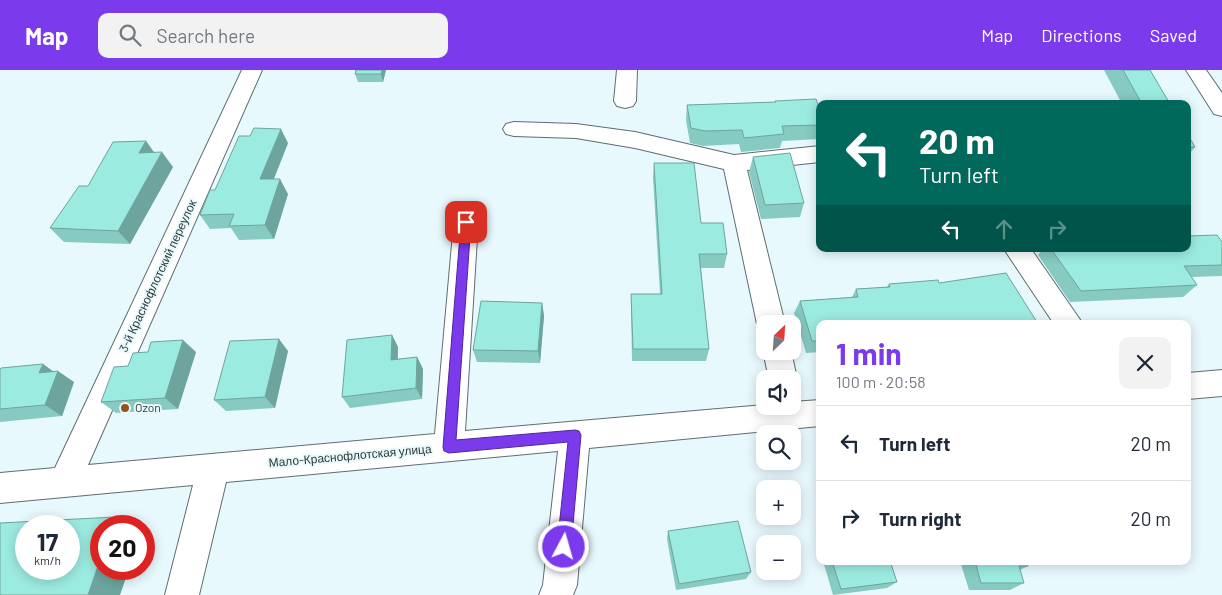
<!DOCTYPE html>
<html lang="en">
<head>
<meta charset="utf-8">
<style>
  body { margin:0; font-family:Barlow,sans-serif; background:#f2f2f3; color:#1f2937; height:100vh; display:flex; flex-direction:column; font-size:19px; white-space:nowrap }
  * { box-sizing:border-box; margin:0 }
  p { font-size:16px; color:#747a83 }
  .icon { flex:none; width:28px; height:28px; fill:none; stroke:currentColor; stroke-width:2; stroke-linecap:round; stroke-linejoin:round }
  .map { position:relative; flex:1; overflow:hidden }
  .details { position:absolute; left:816px; top:250px; width:375px; height:245px; display:flex; flex-direction:column; background:#fff; border-radius:10px; box-shadow:0 2px 12px #0003 }
  .details>* { flex:none }
  .banner { position:absolute; left:816px; top:30px; width:375px; height:152px; border-radius:10px; box-shadow:0 2px 12px #0003; background:#00695c; color:#fff; overflow:hidden }
  .needle { width:32px; rotate:25deg }
  .controls { position:absolute; left:756px; top:245px; display:grid; gap:10px }
  .controls a { display:grid; place-items:center; width:45px; height:45px; border-radius:10px; background:#fff; box-shadow:0 2px 12px #0003; font-size:25px }
  .speed { position:absolute; left:15px; top:445px; display:flex; gap:10px; font-size:25px; font-weight:700; text-align:center }
  .speed>* { display:grid; place-content:center; width:65px; height:65px; border-radius:50%; background:#fff; box-shadow:0 2px 12px #0003; line-height:1 }
  .speed small { font-size:12px; font-weight:400 }
  .speed .limit { border:8px solid #d22; background:#fff; color:#111 }
  .pin { position:absolute; display:grid; place-items:center; width:42px; height:42px; color:#fff; margin:-21px; border-radius:10px; box-shadow:0 2px 8px #0006 }
  .me { position:absolute; width:55px; margin:-28px; rotate:6deg; stroke-linejoin:round; filter:drop-shadow(0 0 4px #0008) }
  .turn { display:flex; align-items:center; gap:18px; height:105px; padding:0 20px; font-size:22px }
  .turn .icon { width:65px; height:65px; stroke-width:2.5 }
  .turn b { display:block; font-size:35px; line-height:42px }
  .lanes { display:flex; align-items:center; height:48px; padding:0 20px; background:#0003; justify-content:center; gap:25px; direction:ltr }
  .lanes .off { opacity:.35 }
  .round { display:grid; place-items:center; flex:none; width:52px; height:52px; border-radius:10px; background:#f2f2f3 }
  .summary { display:flex; align-items:center; justify-content:space-between; height:85px; padding:0 20px }
  h1 { font-size:30px; font-weight:700; line-height:38px; color:#7c3aed }
  ul { padding:0; list-style:none }
  li { display:flex; align-items:center; gap:15px; height:75px; padding:0 20px; border-top:1px solid #e0e1e3 }
  li div { flex:1 }
  li b { display:block; font-size:19px }
  li em { font-style:normal }
  header { display:flex; align-items:center; gap:30px; box-sizing:border-box; height:70px; padding:0 25px; background:#7c3aed; color:#fff }
  header strong { font-size:24px }
  nav { display:flex; gap:28px; margin-inline-start:auto; font-size:18px }
  .search { width:350px; height:45px; background:#f2f2f3; display:flex; align-items:center; gap:12px; box-sizing:border-box; padding:0 18px; border-radius:10px; color:#747a83; font-size:19px }
  .map>svg:first-child { display:block }
</style>
</head>
<body>
<header>
<strong>Map</strong>
<div class="search"><svg class="icon" aria-label="search" viewBox="0 0 24 24"><circle cx="10" cy="10" r="6"/><path d="M15 15l6 6"/></svg>Search here</div>
<nav><a>Map</a><a>Directions</a><a>Saved</a></nav>
</header>
<div class="map">
<svg width="1222" height="525" viewBox="0 0 1222 525">
  <rect width="100%" height="100%" fill="#e8f9fd"/>
  <g fill="none" stroke-linecap="round" stroke-linejoin="round">
    <defs>
      <g id="minor">
        <polygon points="242,0 262,0 88,395 435,364 454,152 457,145 466,143 475,145 478,152 465,361 765,335 765,336 792,336 792,332 820,330 820,356 589,378 577,515 573,525 539,525 543,515 558,381 226,412 199,525 165,525 193,415 0,433 0,403 55,398"/>
        <polygon points="617,0 637,0 636,31 633,36 625,38 617,36 614,31"/>
        <polygon points="1186,0 1206,0 1222,23 1222,46 1214,44"/>
        <polygon points="514,52 576,54 635,62 734,85 820,76 820,92 747,100 785,254 765,254 765,263 761,262 757,254 724,99 635,78 576,68 514,66 506,64 503,59 506,54"/>
        <polygon points="1004,179 1031,179 1083,254 1054,254"/>
        <polygon points="765,277 765,281 791,281 797,309 793,318 792,309 769,309 763,281"/>
        <polygon points="1222,300 1222,326 1188,329 1188,303"/>
      </g>
    </defs>
    <!-- minor casing -->
    <use href="#minor" stroke="#5e6d70" stroke-width="2"/>
    <!-- minor -->
    <use href="#minor" fill="#fff" fill-rule="evenodd"/>
  </g>
  <!-- wall -->
  <g fill="#86cac1">
    <polygon points="356,0 386,0 383,12 358,12 355,4"/>
    <polygon points="1104,0 1150,0 1170,34 1122,34"/>
    <polygon points="775,31 820,40 820,69 782,71 780,78 741,82 739,74 703,76 690,73 686,50 687,35 775,32"/>
    <polygon points="1188,65 1195,77 1188,85"/>
    <polygon points="146,71 154,83 173,97 130,174 64,172 50,158 88,116"/>
    <polygon points="288,73 274,109 288,124 274,169 239,170 231,158 210,159 200,145 215,120"/>
    <polygon points="753,87 804,133 800,147 761,149 749,102"/>
    <polygon points="654,93 727,184 724,198 701,198 709,279 706,291 632,291 631,237 631,224 660,224 653,108"/>
    <polygon points="1222,172 1222,206 1191,207 1197,215 1183,227 1070,232 1038,185 1042,180 1042,179 1188,179"/>
    <polygon points="939,213 1037,252 1035,254 820,254 820,282 806,283 794,243 800,231 852,227 856,219 887,217 889,214"/>
    <polygon points="542,233 544,246 540,293 477,292 473,280"/>
    <polygon points="392,265 398,277 398,289 417,287 423,299 422,329 350,338 342,327"/>
    <polygon points="288,281 275,338 226,341 214,330"/>
    <polygon points="196,282 178,339 116,343 101,332 128,296"/>
    <polygon points="0,300 53,301 74,312 62,346 0,352"/>
    <polygon points="668,461 751,502 746,509 676,520 667,469"/>
    <polygon points="820,473 820,482 818,475"/>
    <polygon points="823,491 890,491 897,512 887,518 833,525"/>
    <polygon points="960,491 1026,491 1028,496 1020,500 1024,513 1010,520 969,520"/>
  </g>
  <!-- shaded-wall -->
  <g fill="#6da49d">
    <polygon points="382,0 386,0 383,12 381,4"/>
    <polygon points="281,59 288,73 268,123 260,109"/>
    <polygon points="146,71 156,85 139,83"/>
    <polygon points="162,82 173,97 130,174 118,161"/>
    <polygon points="280,109 288,124 274,169 265,155"/>
    <polygon points="542,233 544,246 540,293 538,281"/>
    <polygon points="392,265 398,277 397,302 391,290"/>
    <polygon points="279,269 288,281 275,338 265,327"/>
    <polygon points="183,270 196,282 178,339 165,328"/>
    <polygon points="417,287 423,299 422,329 416,318"/>
    <polygon points="43,294 57,304 58,301 74,312 62,346 45,335 39,303"/>
    <polygon points="115,447 132,456 112,456"/>
    <polygon points="101,487 101,499 129,499 120,525 88,525"/>
  </g>
  <!-- building -->
  <g fill="#9cebe0" stroke="#6da49d" fill-rule="evenodd">
    <polygon points="356,0 382,0 381,4 355,4"/>
    <polygon points="1123,0 1150,0 1170,34 1142,34"/>
    <polygon points="816,29 820,40 820,55 782,56 784,64 744,68 742,60 705,61 691,58 687,35 776,32 775,31"/>
    <polygon points="254,58 281,59 260,109 280,109 265,155 229,156 234,144 200,145 210,120 215,120 239,66 250,66"/>
    <polygon points="1188,65 1195,77 1188,77"/>
    <polygon points="146,71 139,83 162,82 118,161 50,158 79,116 88,116 113,72"/>
    <polygon points="790,83 804,133 765,135 753,87"/>
    <polygon points="654,93 694,93 701,153 723,153 727,184 699,184 709,279 633,279 631,224 662,224"/>
    <polygon points="1217,165 1222,172 1222,195 1184,196 1197,215 1081,221 1051,179 1188,179 1188,166"/>
    <polygon points="1006,203 1037,252 1025,254 820,254 820,271 812,271 800,231 858,227 856,219 890,217 889,214 938,210 939,213"/>
    <polygon points="481,231 542,233 538,281 473,280"/>
    <polygon points="392,265 391,290 417,287 416,318 342,327 347,270"/>
    <polygon points="279,269 265,327 214,330 230,271"/>
    <polygon points="183,270 165,328 101,332 114,297 128,296 133,283 148,282 151,272"/>
    <polygon points="43,294 39,303 58,301 45,335 0,339 0,300 1,298"/>
    <path d="M115 447 112 456H101V487L88 525H0V453ZM26 456H69V499H26Z"/>
    <polygon points="738,451 751,502 679,514 668,461"/>
    <polygon points="832,491 890,491 897,512 841,519"/>
    <polygon points="975,491 1026,491 1028,496 1019,496 1024,513 981,513"/>
  </g>
  <!-- route -->
  <polygon fill="#7c3aed" stroke="#51269a" points="466,148 471,152 456,370 575,360 579,361 581,365 571,477 569,482 564,484 559,482 557,477 568,372 449,383 444,381 443,377 461,152"/>
  <!-- markers -->
  <circle fill="#92541a" stroke="#e8f9fd" stroke-width="2" cx="125" cy="338" r="5"/>
  <g text-anchor="middle" stroke-width="4" stroke-linejoin="round" paint-order="stroke">
    <!-- street labels -->
    <g font-size="12" fill="#303738" stroke="#e8f9fd">
      <text transform="translate(158 206) rotate(-65)" y="4">3-й Краснофлотский переулок</text>
      <text transform="translate(350 386) rotate(-5)" y="4">Мало-Краснофлотская улица</text>
    </g>
    <!-- poi labels -->
    <g font-size="12" fill="#303738" stroke="#e8f9fd" text-anchor="start">
      <text x="135" y="342">Ozon</text>
    </g>
  </g>
</svg>
<div class="controls">
<a><svg class="needle" viewBox="-14 -14 28 28"><path d="M0-13l5 13h-10z" fill="#e53935"/><path d="M0 13l5-13h-10z" fill="#747a83"/></svg></a>
<a><svg class="icon" aria-label="sound" viewBox="0 0 24 24"><path d="M4 9h4l5-4v14l-5-4H4zM17 9q2 3 0 6"/></svg></a>
<a><svg class="icon" aria-label="search" viewBox="0 0 24 24"><circle cx="10" cy="10" r="6"/><path d="M15 15l6 6"/></svg></a>
<a>+</a>
<a>−</a>
</div>
<div class="speed"><div>17<small>km/h</small></div><div class="limit">20</div></div>
<div class="pin" style="left:466px;top:152px;background:#d93025"><svg class="icon" aria-label="arrive" viewBox="0 0 24 24"><path d="M6 21V4h12l-3 4 3 4H6"/></svg></div>
<svg class="me" style="left:564px;top:477px" viewBox="-20 -20 40 40"><circle r="17" fill="#7c3aed" stroke="#fff" stroke-width="3"/><path d="M0-11L8 9 0 5-8 9z" fill="#fff"/></svg>
<div class="banner">
<div class="turn"><svg class="icon" aria-label="left" viewBox="0 0 24 24"><path d="M17 20v-9H6M10 6l-5 5 5 5"/></svg><div><b>20 m</b>Turn left</div></div>
<div class="lanes"><svg class="icon" aria-label="left" viewBox="0 0 24 24"><path d="M17 20v-9H6M10 6l-5 5 5 5"/></svg><svg class="icon off" aria-label="ahead" viewBox="0 0 24 24"><path d="M12 20V5M6 11l6-6 6 6"/></svg><svg class="icon off" aria-label="right" viewBox="0 0 24 24"><path d="M7 20v-9h11M14 6l5 5-5 5"/></svg></div>
</div>
<section class="details">
<div class="summary"><div><h1>1 min</h1><p>100 m · 20:58</p></div><a class="round"><svg class="icon" aria-label="close" viewBox="0 0 24 24"><path d="M6 6l12 12M18 6L6 18"/></svg></a></div>
<ul>
<li><svg class="icon" aria-label="left" viewBox="0 0 24 24"><path d="M17 20v-9H6M10 6l-5 5 5 5"/></svg><div><b>Turn left</b></div><em>20 m</em></li>
<li><svg class="icon" aria-label="right" viewBox="0 0 24 24"><path d="M7 20v-9h11M14 6l5 5-5 5"/></svg><div><b>Turn right</b></div><em>20 m</em></li>
</ul>
</section>
</div>
</body>
</html>
